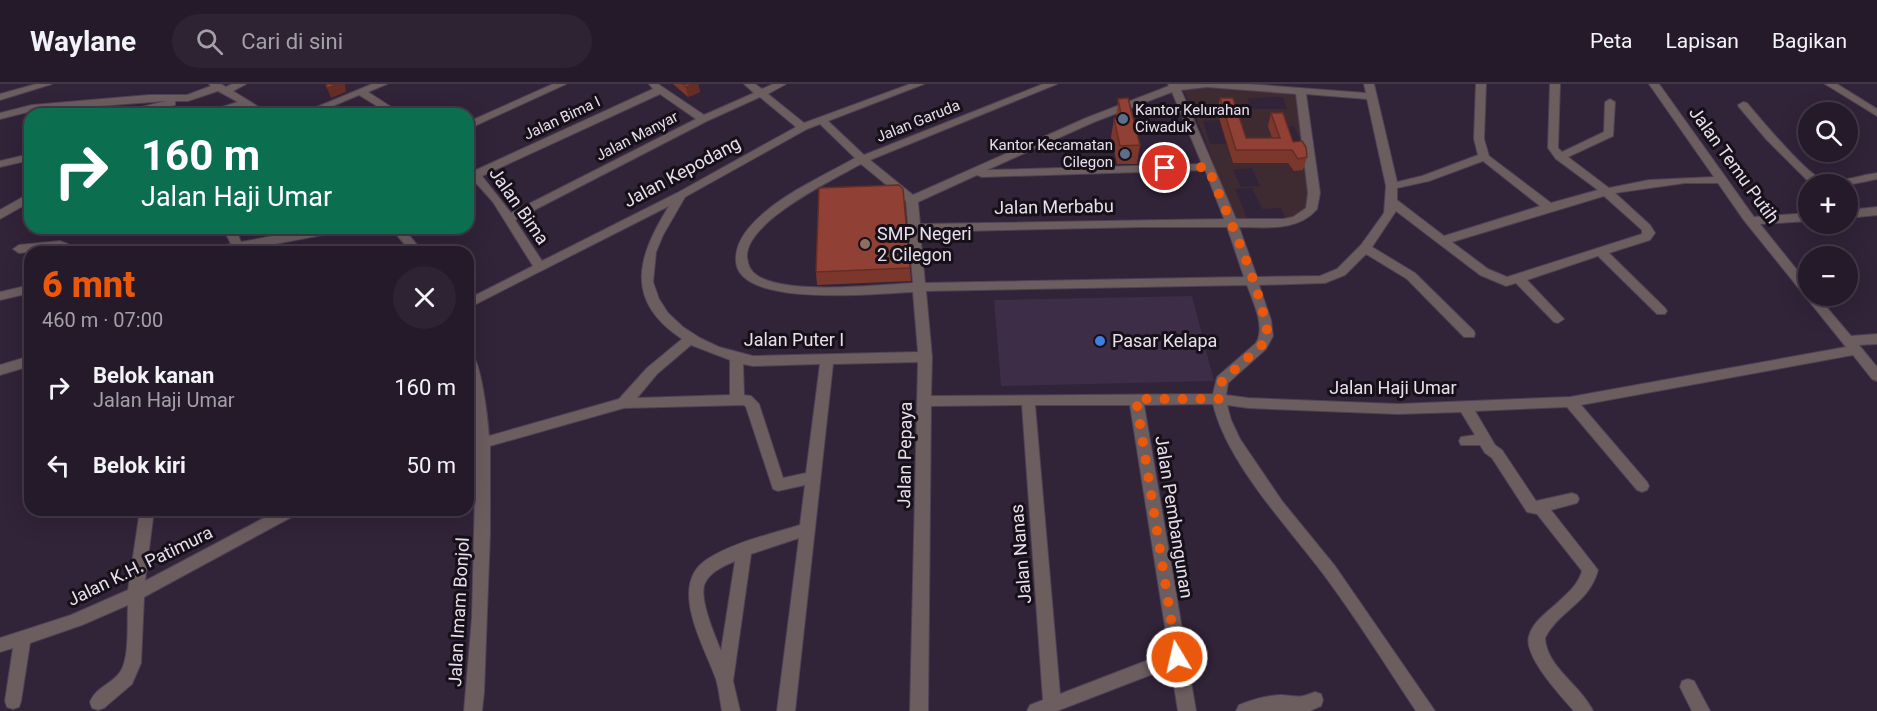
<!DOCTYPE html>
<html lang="id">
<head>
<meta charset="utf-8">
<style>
  body { margin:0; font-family:Roboto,sans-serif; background:#2d2332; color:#f1f3f6; height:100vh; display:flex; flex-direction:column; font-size:22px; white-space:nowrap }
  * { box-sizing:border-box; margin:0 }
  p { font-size:20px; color:#a3a1a8 }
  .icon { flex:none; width:33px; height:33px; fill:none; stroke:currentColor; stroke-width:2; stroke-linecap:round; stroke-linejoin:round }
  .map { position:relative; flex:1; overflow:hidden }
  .panel { position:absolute; left:24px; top:162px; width:450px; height:270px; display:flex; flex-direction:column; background:#251a2a; border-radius:18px; box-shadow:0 6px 24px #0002,0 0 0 2px #423847 }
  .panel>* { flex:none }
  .banner { position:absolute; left:24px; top:24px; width:450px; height:126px; border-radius:18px; box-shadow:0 6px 24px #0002,0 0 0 2px #423847; background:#0b6e4f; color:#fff; overflow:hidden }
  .tools { position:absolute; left:1798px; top:18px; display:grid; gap:12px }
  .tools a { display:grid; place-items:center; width:60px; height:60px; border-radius:50%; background:#251a2a; box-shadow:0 6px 24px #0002,0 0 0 2px #423847; font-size:30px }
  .pin { position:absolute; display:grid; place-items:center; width:51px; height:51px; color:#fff; margin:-26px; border:3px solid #fff; border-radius:50%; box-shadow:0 2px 6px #0007 }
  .me { position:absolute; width:66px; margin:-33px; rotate:351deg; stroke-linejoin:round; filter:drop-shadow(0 0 4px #0008) }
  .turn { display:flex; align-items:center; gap:21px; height:126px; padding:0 18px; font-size:27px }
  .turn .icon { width:78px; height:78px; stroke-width:2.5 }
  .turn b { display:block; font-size:42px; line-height:51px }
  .round { display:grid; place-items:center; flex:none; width:63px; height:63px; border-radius:32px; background:#2d2332 }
  .headline { display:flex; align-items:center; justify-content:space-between; height:102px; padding:0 18px }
  h1 { font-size:36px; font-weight:800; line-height:45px; color:#ea580c }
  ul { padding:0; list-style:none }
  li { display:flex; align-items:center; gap:18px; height:78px; padding:0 18px }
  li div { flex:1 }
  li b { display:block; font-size:22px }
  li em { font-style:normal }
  header { display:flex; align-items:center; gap:36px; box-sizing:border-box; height:84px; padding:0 30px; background:#251a2a; border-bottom:2px solid #423847 }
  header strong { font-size:28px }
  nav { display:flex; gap:33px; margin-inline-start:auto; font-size:21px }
  .search { width:420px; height:54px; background:#2d2332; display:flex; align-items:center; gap:15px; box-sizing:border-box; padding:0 21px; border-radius:33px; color:#a3a1a8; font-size:22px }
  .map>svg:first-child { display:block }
</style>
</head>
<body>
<header>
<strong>Waylane</strong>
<div class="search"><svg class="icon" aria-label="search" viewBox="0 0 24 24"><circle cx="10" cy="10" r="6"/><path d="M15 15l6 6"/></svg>Cari di sini</div>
<nav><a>Peta</a><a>Lapisan</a><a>Bagikan</a></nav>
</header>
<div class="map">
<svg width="1877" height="627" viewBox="0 0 1877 627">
  <rect width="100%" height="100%" fill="#312338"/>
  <!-- built -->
  <polygon fill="#3d2d46" points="1192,212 1214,297 1001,302 994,216"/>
  <!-- education -->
  <path fill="#3e2b32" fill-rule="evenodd" d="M1210 2 1296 11 1310 93 1306 126 1297 134 1234 138 1204 52 1183 5ZM1283 13 1287 25H1252L1247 14ZM1217 27 1242 67H1277L1298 70 1308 85 1294 87 1288 79H1233ZM1219 36 1226 60H1210L1203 37ZM1281 42H1294L1306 68 1292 69ZM1252 84 1260 102 1241 103 1233 86ZM1252 104 1262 125 1281 124 1286 135 1248 136 1235 105Z"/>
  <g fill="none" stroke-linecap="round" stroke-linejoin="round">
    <defs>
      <g id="minor">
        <polygon points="36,0 52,0 0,16 0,10"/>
        <polygon points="209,0 221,0 226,3 232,0 246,0 233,7 270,30 258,30 245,23 216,30 199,30 238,18 218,7 188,17 175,17 175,21 138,30 120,30 121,28 166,17 32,27 0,35 0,29 32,21 149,11 187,11 211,2"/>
        <polygon points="372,0 387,0 368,8 402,30 390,30 359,11 314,30 300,30"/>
        <polygon points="553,0 566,0 468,45 468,38"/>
        <path d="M649 0H658L704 31 754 9 744 0H755L762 5 773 0H786L768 10 804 39 910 0H924L828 37 864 71 1043 0H1057L870 76 913 111 1086 34 1169 2 1168 0H1248L1366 9 1364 0H1374L1397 98 1422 92 1478 71 1474 55 1476 0H1486L1484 55 1489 72 1551 119 1598 106 1556 75 1548 64 1550 0H1560L1558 64 1562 68 1604 48 1605 18 1610 15 1615 18 1613 52 1568 73 1609 104 1649 96 1714 93 1649 0H1659L1754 133 1809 129V137L1760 140 1809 201V212H1817L1851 252 1877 250V260L1859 261 1877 283V297L1872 295 1853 271 1581 321 1647 398 1649 402 1647 406 1642 408 1637 406 1567 323 1475 327 1495 361 1502 366 1536 417 1572 409 1577 411 1579 415 1577 419 1551 426 1598 486C1589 520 1559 526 1545 554 1547 584 1581 601 1593 627H1574C1561 612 1523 572 1529 552 1533 538 1546 529 1556 520 1567 510 1578 501 1582 487L1537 430 1527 428 1492 374 1485 369 1480 361H1461L1459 357 1461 353 1475 351 1461 328 1398 330 1248 324 1227 321 1231 336 1240 355 1282 417 1335 482 1435 627H1416C1386 582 1357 535 1324 491 1288 443 1227 379 1213 320L1144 321 1196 627H1178L1171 583 1057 627H1027L1030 621 1043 616 1022 321 931 322 928 627H910L918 278 833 280 795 627H777L799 454 751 470 733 597 740 627H722C720 617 719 605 716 595 704 561 666 499 709 474 735 458 771 450 800 441L805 401 778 407 773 405 746 323 744 321 624 324 490 362V450L484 608 482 627H464L472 533 476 366 468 369V357L475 355 468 297V266C481 270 488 337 489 352L619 315 647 284 682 255C623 216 638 172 669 122L468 224V215L533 182 493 118 468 90V80L476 86 653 5ZM1207 3 1296 10 1308 109 1306 124 1293 133 1283 135H1236L1181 6ZM1172 8 1202 80 987 86 1094 38ZM660 10 696 35 511 129 482 92ZM1306 10 1367 15 1386 102 1384 129 1361 161 1337 185 1320 192 1257 193 1239 143C1266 143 1297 148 1317 125L1320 109ZM760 13 796 43 677 109 542 177 515 136 707 37ZM820 40 855 74C825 91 791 106 765 128 750 141 735 157 736 177 738 225 881 209 913 208L918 268 753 272 719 263 700 254 683 243 668 229 659 215 653 198 656 168 663 151 685 113 807 45ZM1483 77 1540 122 1444 152 1397 116V104L1429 97ZM861 80 906 117 913 199C876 201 788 211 758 192 750 187 748 181 747 173 745 138 834 95 861 80ZM1205 86 1224 135 920 140 918 118 977 91 982 93ZM1685 99H1718L1743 135 1846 263 1570 313 1398 320 1248 314 1226 311 1228 299 1266 265 1273 252 1271 236 1259 201 1325 199 1345 191 1366 170 1407 195 1464 253H1474L1475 250 1474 247 1415 189 1372 163 1396 127 1480 191 1506 202 1516 199 1554 238 1558 239 1564 235 1527 196 1598 172 1657 230H1665L1667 227 1665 224 1609 169 1650 156 1655 149 1650 141 1615 109ZM1604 112 1642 146V150L1507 193 1488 185 1452 158ZM1142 143H1227L1244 193 925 199 920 148ZM1247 201C1253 218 1266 243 1256 259L1217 293 1213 310 931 312 932 273 926 207ZM691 261 730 276V311L637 314 657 290ZM743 280 753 282 820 280 806 389 783 394 759 320 751 312 744 311ZM1035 321H1130L1169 568 1060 610ZM735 477 721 567C715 552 698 513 705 499 711 487 724 482 735 477Z"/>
        <polygon points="1825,0 1837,0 1877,25 1877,32"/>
        <path d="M1743 18 1747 19C1759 33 1811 96 1826 97 1842 98 1861 91 1877 89V95C1857 99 1827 107 1808 97L1766 55 1739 23 1738 21Z"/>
        <polygon points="30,70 30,76 0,83 0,77"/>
        <polygon points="30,109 30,118 0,135 0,126"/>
        <polygon points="1877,123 1877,131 1848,134 1848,126"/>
        <polygon points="223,144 235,144 241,158 317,144 344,144 338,148 238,167 201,168 203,165 231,160"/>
        <polygon points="391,144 403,144 423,168 411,168"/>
        <polygon points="60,157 68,160 70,168 58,168 58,165 19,169 13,165 19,161"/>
        <polygon points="30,201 30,209 0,216 0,208"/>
        <polygon points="30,272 30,282 0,291 0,281"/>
        <path d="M140 426H154L145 497 279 426H299L297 430 144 513 141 579 132 600 104 624 98 626 92 624 90 618C95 604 112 600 120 588 130 575 127 537 128 521L82 541 30 559 21 617 19 623 13 625 7 623 5 617 13 564 0 568V554L71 531 128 506Z"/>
        <polygon points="1688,595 1694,597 1710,627 1692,627 1680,603 1682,597"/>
        <path d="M1315 608 1321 610 1323 616 1321 622 1310 627H1236L1239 621C1251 616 1269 611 1282 611 1300 612 1297 615 1315 608Z"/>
      </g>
    </defs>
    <!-- minor casing -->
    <use href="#minor" stroke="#4e4155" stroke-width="2"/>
    <!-- minor -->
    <use href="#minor" fill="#6c5d5f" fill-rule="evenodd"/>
  </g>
  <!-- wall -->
  <g fill="#7c372d">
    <polygon points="673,0 698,0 700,8 688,13"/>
    <polygon points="1220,14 1246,54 1272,54 1268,42 1271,29 1293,58 1307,73 1303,86 1294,87 1288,79 1233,79 1217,27"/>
    <polygon points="1118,15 1140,61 1137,80 1117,80 1111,53 1114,35 1116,35"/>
    <polygon points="910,184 911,197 817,201 816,188"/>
  </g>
  <!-- shaded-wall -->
  <g fill="#652d24">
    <polygon points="338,0 345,0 346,8 331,14 327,4"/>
    <polygon points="694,0 698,0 700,8 688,13 686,3"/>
  </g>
  <!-- building -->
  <g fill="#904034" stroke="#652d24" stroke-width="1.5">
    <polygon points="326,0 338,0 327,4"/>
    <polygon points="683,0 694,0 686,3"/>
    <polygon points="1128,14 1140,61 1120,62 1114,35 1122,35 1118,15"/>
    <polygon points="1220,14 1233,14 1246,54 1280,54 1271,29 1283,29 1293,58 1302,57 1306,63 1307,73 1298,75 1292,66 1236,66"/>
    <polygon points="899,101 903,105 910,184 816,188 819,104"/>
  </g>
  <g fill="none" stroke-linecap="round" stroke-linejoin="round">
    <!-- route -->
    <path stroke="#ea580c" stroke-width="10" stroke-dasharray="0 18" d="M1165 84 1208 83C1228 134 1259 197 1268 252L1261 262 1222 297 1219 315H1136L1177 573"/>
  </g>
  <!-- markers -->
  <g fill="#5c6f8a" stroke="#161019" stroke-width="2">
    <circle cx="1123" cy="35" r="6"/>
    <circle cx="1125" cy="70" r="6"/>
  </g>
  <circle fill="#8d6e63" stroke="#161019" stroke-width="2" cx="865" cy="160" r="6"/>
  <circle fill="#3f7fe0" stroke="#161019" stroke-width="2" cx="1100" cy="257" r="6"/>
  <g text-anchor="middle" stroke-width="6" stroke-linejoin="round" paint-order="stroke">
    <!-- far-poi labels -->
    <g font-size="15" fill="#e8dfec" stroke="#161019" text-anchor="start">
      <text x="1135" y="31">Kantor Kelurahan<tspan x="1135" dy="17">Ciwaduk</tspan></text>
      <text x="1113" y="66" text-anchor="end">Kantor Kecamatan<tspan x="1113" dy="17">Cilegon</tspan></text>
    </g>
    <!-- far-street labels -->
    <g font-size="15" fill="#e8dfec" stroke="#161019">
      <text transform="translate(562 34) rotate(-25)" y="5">Jalan Bima I</text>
      <text transform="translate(918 37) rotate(-22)" y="5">Jalan Garuda</text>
      <text transform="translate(637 52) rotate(-27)" y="5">Jalan Manyar</text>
    </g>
    <!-- street labels -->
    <g font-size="18" fill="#e8dfec" stroke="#161019">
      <text transform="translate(1734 81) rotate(54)" y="6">Jalan Temu Putih</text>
      <text transform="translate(682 88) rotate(-28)" y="6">Jalan Kepodang</text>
      <text transform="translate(519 122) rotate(55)" y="6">Jalan Bima</text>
      <text transform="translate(1054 123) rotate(-1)" y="6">Jalan Merbabu</text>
      <text x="794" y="262">Jalan Puter I</text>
      <text x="1393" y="310">Jalan Haji Umar</text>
      <text transform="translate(905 371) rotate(-89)" y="6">Jalan Pepaya</text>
      <text transform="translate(1174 433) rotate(81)" y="6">Jalan Pembangunan</text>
      <text transform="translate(1021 470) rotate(-95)" y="6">Jalan Nanas</text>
      <text transform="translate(140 482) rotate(-26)" y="6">Jalan K.H. Patimura</text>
      <text transform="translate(459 528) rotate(-87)" y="6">Jalan Imam Bonjol</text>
    </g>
    <!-- poi labels -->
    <g font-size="18" fill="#e8dfec" stroke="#161019" text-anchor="start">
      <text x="877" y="156">SMP Negeri<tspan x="877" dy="21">2 Cilegon</tspan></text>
      <text x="1112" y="263">Pasar Kelapa</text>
    </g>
  </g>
</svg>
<div class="tools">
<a><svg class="icon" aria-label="search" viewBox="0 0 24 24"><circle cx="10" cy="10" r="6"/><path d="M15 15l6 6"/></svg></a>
<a>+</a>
<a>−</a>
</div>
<div class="pin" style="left:1165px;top:84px;background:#d93025"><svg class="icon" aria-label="arrive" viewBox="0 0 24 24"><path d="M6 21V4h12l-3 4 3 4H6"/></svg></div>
<svg class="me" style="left:1177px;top:573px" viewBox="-20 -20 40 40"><circle r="17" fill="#ea580c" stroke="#fff" stroke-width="3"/><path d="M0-11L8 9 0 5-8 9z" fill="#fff"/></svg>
<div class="banner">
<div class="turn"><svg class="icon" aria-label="right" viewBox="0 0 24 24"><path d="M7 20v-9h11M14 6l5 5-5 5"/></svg><div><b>160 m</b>Jalan Haji Umar</div></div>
</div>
<section class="panel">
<div class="headline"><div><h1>6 mnt</h1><p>460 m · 07:00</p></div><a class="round"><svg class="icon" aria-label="close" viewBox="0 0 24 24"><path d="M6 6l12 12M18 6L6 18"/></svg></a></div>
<ul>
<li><svg class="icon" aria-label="right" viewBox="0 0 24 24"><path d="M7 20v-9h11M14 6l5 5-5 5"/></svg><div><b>Belok kanan</b><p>Jalan Haji Umar</p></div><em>160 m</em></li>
<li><svg class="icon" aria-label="left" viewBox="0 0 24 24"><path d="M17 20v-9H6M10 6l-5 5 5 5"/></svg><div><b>Belok kiri</b></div><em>50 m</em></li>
</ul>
</section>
</div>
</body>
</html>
